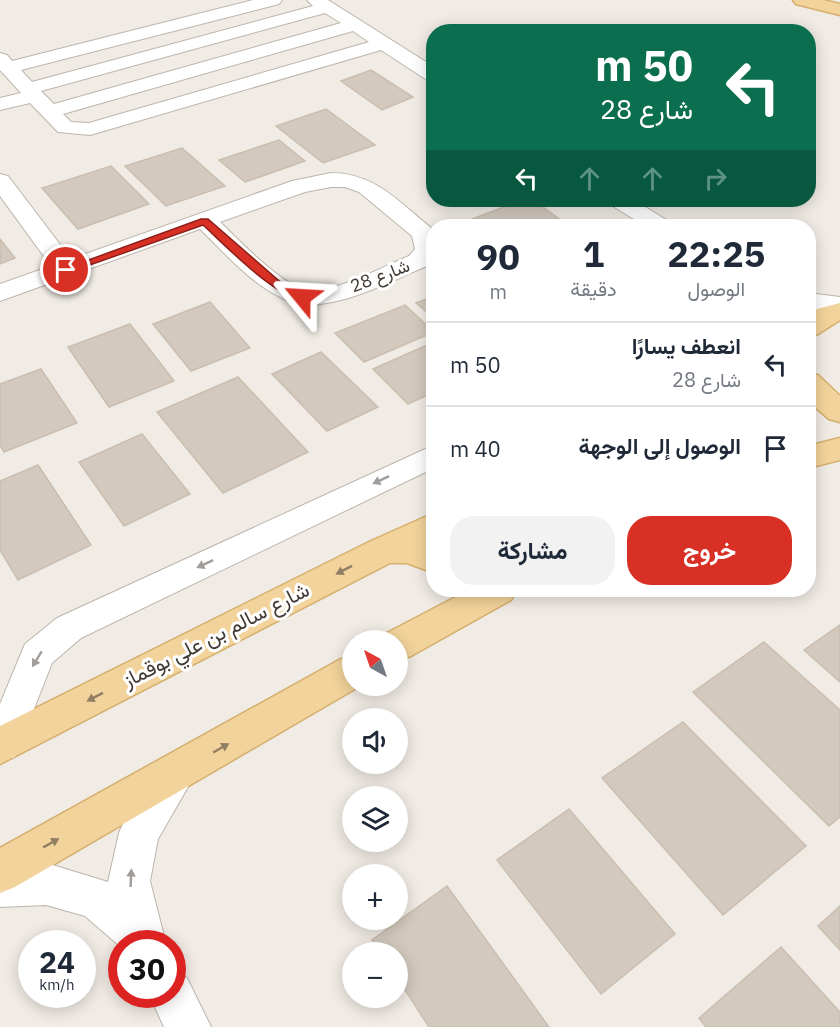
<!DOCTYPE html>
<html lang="ar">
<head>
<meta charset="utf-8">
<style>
  body { margin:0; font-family:"IBM Plex Sans",Vazirmatn,sans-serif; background:#f2f2f3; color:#1f2937; direction:rtl; height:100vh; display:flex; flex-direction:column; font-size:22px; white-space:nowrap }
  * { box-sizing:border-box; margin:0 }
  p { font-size:20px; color:#747a83 }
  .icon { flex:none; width:33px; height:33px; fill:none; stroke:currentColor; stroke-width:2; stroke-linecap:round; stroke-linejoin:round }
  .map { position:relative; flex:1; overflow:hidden; direction:ltr }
  .details { position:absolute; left:426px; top:219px; width:390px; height:378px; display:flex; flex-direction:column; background:#fff; border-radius:24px; box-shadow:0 3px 15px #0003; direction:rtl }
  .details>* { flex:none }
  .banner { position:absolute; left:426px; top:24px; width:390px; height:183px; border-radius:24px; box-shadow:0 3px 15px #0003; direction:rtl; background:#0b6e4f; color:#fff; overflow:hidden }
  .needle { width:39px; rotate:320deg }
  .buttons { position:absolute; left:342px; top:630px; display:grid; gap:12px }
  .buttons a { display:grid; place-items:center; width:66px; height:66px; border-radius:50%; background:#fff; box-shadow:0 3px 15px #0003; font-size:30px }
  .speed { position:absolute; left:18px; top:930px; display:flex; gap:12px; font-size:30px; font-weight:700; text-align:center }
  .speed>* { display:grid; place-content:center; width:78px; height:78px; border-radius:50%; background:#fff; box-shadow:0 3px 15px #0003; line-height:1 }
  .speed small { font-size:15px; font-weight:400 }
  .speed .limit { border:9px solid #d22; background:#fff; color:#111 }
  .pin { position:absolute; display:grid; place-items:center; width:51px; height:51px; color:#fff; margin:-26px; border:3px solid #fff; border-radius:50%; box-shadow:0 2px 6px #0007 }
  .me { position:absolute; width:66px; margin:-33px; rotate:297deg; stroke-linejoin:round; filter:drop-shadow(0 0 4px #0008) }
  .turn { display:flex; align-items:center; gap:21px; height:126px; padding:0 24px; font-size:27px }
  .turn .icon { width:78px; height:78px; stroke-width:2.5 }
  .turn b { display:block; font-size:42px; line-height:51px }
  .lanes { display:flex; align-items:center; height:57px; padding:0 24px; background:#0003; justify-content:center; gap:30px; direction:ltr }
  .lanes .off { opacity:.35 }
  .eta { display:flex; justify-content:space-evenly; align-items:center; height:102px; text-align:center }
  .eta b { font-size:36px; font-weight:700; line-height:42px }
  .cta { display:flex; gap:12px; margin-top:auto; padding:12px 24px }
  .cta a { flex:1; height:69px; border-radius:24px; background:#d93025; color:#fff; font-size:24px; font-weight:700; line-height:69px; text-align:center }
  .cta a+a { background:#f2f2f3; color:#1f2937 }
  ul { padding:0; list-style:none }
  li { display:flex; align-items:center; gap:18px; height:84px; padding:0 24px; border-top:2px solid #e0e1e3 }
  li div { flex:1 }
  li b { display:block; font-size:22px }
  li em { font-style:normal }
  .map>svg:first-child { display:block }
</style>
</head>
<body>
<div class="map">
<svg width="840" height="1027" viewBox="0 0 840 1027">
  <rect width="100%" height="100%" fill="#f0ebe4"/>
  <!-- building -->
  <g fill="#d3c9be" stroke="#cabeaf" stroke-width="1.5">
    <polygon points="371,70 413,97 382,110 341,81"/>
    <polygon points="326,109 375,145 323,163 276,126"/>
    <polygon points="279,140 305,161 245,182 219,160"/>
    <polygon points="182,148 225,186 166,206 125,166"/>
    <polygon points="111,166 149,204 78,229 42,188"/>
    <polygon points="522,200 533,200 565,223 557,226 463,226 459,224"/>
    <polygon points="0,239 15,258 0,264"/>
    <polygon points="434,296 434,318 416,303"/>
    <polygon points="210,302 250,348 191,371 153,324"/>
    <polygon points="405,305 434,332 364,362 335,333"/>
    <polygon points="130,324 174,381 109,407 68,347"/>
    <polygon points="434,342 434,392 408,404 373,369"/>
    <polygon points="321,352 378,407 327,431 272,374"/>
    <polygon points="41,369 77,423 4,452 0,445 0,384"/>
    <polygon points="238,377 308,452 223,493 157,412"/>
    <polygon points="142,434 190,494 124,526 79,462"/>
    <polygon points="38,465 91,545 18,580 0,550 0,481"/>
    <polygon points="840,625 840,682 804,650"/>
    <polygon points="764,642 840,710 840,817 829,826 693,692"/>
    <polygon points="683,722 806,846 723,915 602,778"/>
    <polygon points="569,809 675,934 601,994 497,860"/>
    <polygon points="447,886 549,1027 429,1027 398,979 398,952 380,952 372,940"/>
    <polygon points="840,906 840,950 818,926"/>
    <polygon points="781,947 840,1012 840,1027 706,1027 699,1018"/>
  </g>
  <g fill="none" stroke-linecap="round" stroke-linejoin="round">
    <defs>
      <g id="minor">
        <path d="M253 0H282L279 4 21 70 32 82 313 6 307 0H328L434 67V82L427 80 381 50 90 135 58 132 30 103 0 110V98L21 93 0 70V53L7 55 12 61ZM325 13 341 23 54 104 41 91ZM353 31 369 42 89 123 71 122 63 114Z"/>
        <polygon points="671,27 683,27 692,32 662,32"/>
        <path d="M331 173C375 173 399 202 431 228L434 231V258L427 266C387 282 324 319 282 298 250 283 225 253 200 229L0 301V284L51 266 0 196V174L8 176 71 259 292 181ZM331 187H345L359 192 412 236 415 249 409 256C384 266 331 296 304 289 279 283 239 240 220 222L305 192Z"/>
        <polygon points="608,200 634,200 668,221 672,226 645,226 611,205"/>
        <polygon points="808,293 840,297 840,313 808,309"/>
        <polygon points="434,445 434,468 81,638 52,663 15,757 0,761 0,704 25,644 57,618"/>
        <polygon points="177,755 191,760 196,773 158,839 150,881 166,944 122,944 122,948 85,916 46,905 0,907 0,865 46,863 108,882 119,833 125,819 163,760"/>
        <polygon points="172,972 187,978 211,1027 164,1027 149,994 172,994"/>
      </g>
      <g id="major">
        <polygon points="793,0 823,0 840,4 840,15 796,4"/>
        <polygon points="840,303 840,320 818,334 808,336 808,315 817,309"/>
        <polygon points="808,373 818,375 840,396 840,422 829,419 808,401"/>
        <polygon points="840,438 840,460 808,468 808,446"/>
        <polygon points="434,513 434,540 428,543 434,545 434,573 407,563 390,563 0,764 0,726 371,541"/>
        <polygon points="469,590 517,590 511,600 411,656 398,660 398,640 382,640 385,634"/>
        <polygon points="352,655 352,686 360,686 15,887 0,893 0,848 339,660"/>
      </g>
    </defs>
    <!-- minor casing -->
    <use href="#minor" stroke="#bdb5ab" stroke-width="2"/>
    <!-- major casing -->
    <use href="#major" stroke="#d5af6d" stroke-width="3"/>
    <!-- minor -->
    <use href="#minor" fill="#fff" fill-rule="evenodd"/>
    <!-- major -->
    <use href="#major" fill="#f2d39b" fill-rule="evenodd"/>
  </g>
  <!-- one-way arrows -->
  <defs><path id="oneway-solid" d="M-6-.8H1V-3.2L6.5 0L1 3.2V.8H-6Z" transform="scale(1.5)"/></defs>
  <g fill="#a09d9a">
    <use href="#oneway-solid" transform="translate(381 480) rotate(155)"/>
    <use href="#oneway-solid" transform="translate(205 564) rotate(155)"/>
    <use href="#oneway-solid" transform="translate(37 659) rotate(121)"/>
    <use href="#oneway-solid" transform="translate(131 878) rotate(-87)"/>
  </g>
  <g fill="#917f63">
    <use href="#oneway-solid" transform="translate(344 570) rotate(153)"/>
    <use href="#oneway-solid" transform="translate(95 697) rotate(153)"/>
    <use href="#oneway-solid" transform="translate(221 748) rotate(-30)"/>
    <use href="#oneway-solid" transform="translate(51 843) rotate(-29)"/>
  </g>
  <!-- route -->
  <path fill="#d93025" stroke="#8d1f18" stroke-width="1.5" d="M201 219H208L285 286 306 295V299C281 304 222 242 203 225L70 272H63L61 270Z"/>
  <g text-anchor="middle" stroke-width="6" stroke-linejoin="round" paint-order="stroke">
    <!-- far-street labels -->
    <g font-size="18" fill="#413b35" stroke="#fff">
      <text transform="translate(380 276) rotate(-21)" y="6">شارع 28</text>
    </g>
    <!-- street labels -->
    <g font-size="21" fill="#413b35" stroke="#fff">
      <text transform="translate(216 635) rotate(-27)" y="7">شارع سالم بن علي بوقماز</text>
    </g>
  </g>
</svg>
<div class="buttons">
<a><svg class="needle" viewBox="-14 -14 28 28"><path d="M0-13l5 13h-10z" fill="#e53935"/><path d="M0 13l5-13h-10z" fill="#747a83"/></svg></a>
<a><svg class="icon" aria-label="sound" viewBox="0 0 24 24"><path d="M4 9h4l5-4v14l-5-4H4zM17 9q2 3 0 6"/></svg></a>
<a><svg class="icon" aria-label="layers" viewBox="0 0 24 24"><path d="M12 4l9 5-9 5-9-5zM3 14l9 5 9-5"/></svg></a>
<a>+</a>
<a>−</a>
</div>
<div class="speed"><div>24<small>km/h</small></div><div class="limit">30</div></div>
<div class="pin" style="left:66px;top:270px;background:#d93025"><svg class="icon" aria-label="arrive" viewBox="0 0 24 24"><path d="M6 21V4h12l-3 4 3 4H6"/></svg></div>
<svg class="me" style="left:302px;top:297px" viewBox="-20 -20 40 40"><path d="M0-17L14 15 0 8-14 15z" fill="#d93025" stroke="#fff" stroke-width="4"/></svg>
<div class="banner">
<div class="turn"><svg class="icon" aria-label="left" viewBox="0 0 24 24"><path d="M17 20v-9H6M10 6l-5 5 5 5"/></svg><div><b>50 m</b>شارع 28</div></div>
<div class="lanes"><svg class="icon" aria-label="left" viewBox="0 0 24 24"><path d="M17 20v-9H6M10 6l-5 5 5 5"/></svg><svg class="icon off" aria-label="ahead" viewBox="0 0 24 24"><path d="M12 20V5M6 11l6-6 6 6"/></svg><svg class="icon off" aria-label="ahead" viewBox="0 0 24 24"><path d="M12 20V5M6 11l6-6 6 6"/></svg><svg class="icon off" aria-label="right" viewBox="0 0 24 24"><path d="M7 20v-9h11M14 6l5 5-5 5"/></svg></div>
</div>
<section class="details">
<div class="eta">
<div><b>22:25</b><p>الوصول</p></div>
<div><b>1</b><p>دقيقة</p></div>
<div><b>90</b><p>m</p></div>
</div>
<ul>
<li><svg class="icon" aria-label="left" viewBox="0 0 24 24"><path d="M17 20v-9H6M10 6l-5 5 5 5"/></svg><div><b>انعطف يسارًا</b><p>شارع 28</p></div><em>50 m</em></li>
<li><svg class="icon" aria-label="arrive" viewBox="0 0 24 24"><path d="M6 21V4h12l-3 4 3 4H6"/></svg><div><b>الوصول إلى الوجهة</b></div><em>40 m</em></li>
</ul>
<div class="cta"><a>خروج</a><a>مشاركة</a></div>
</section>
</div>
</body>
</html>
